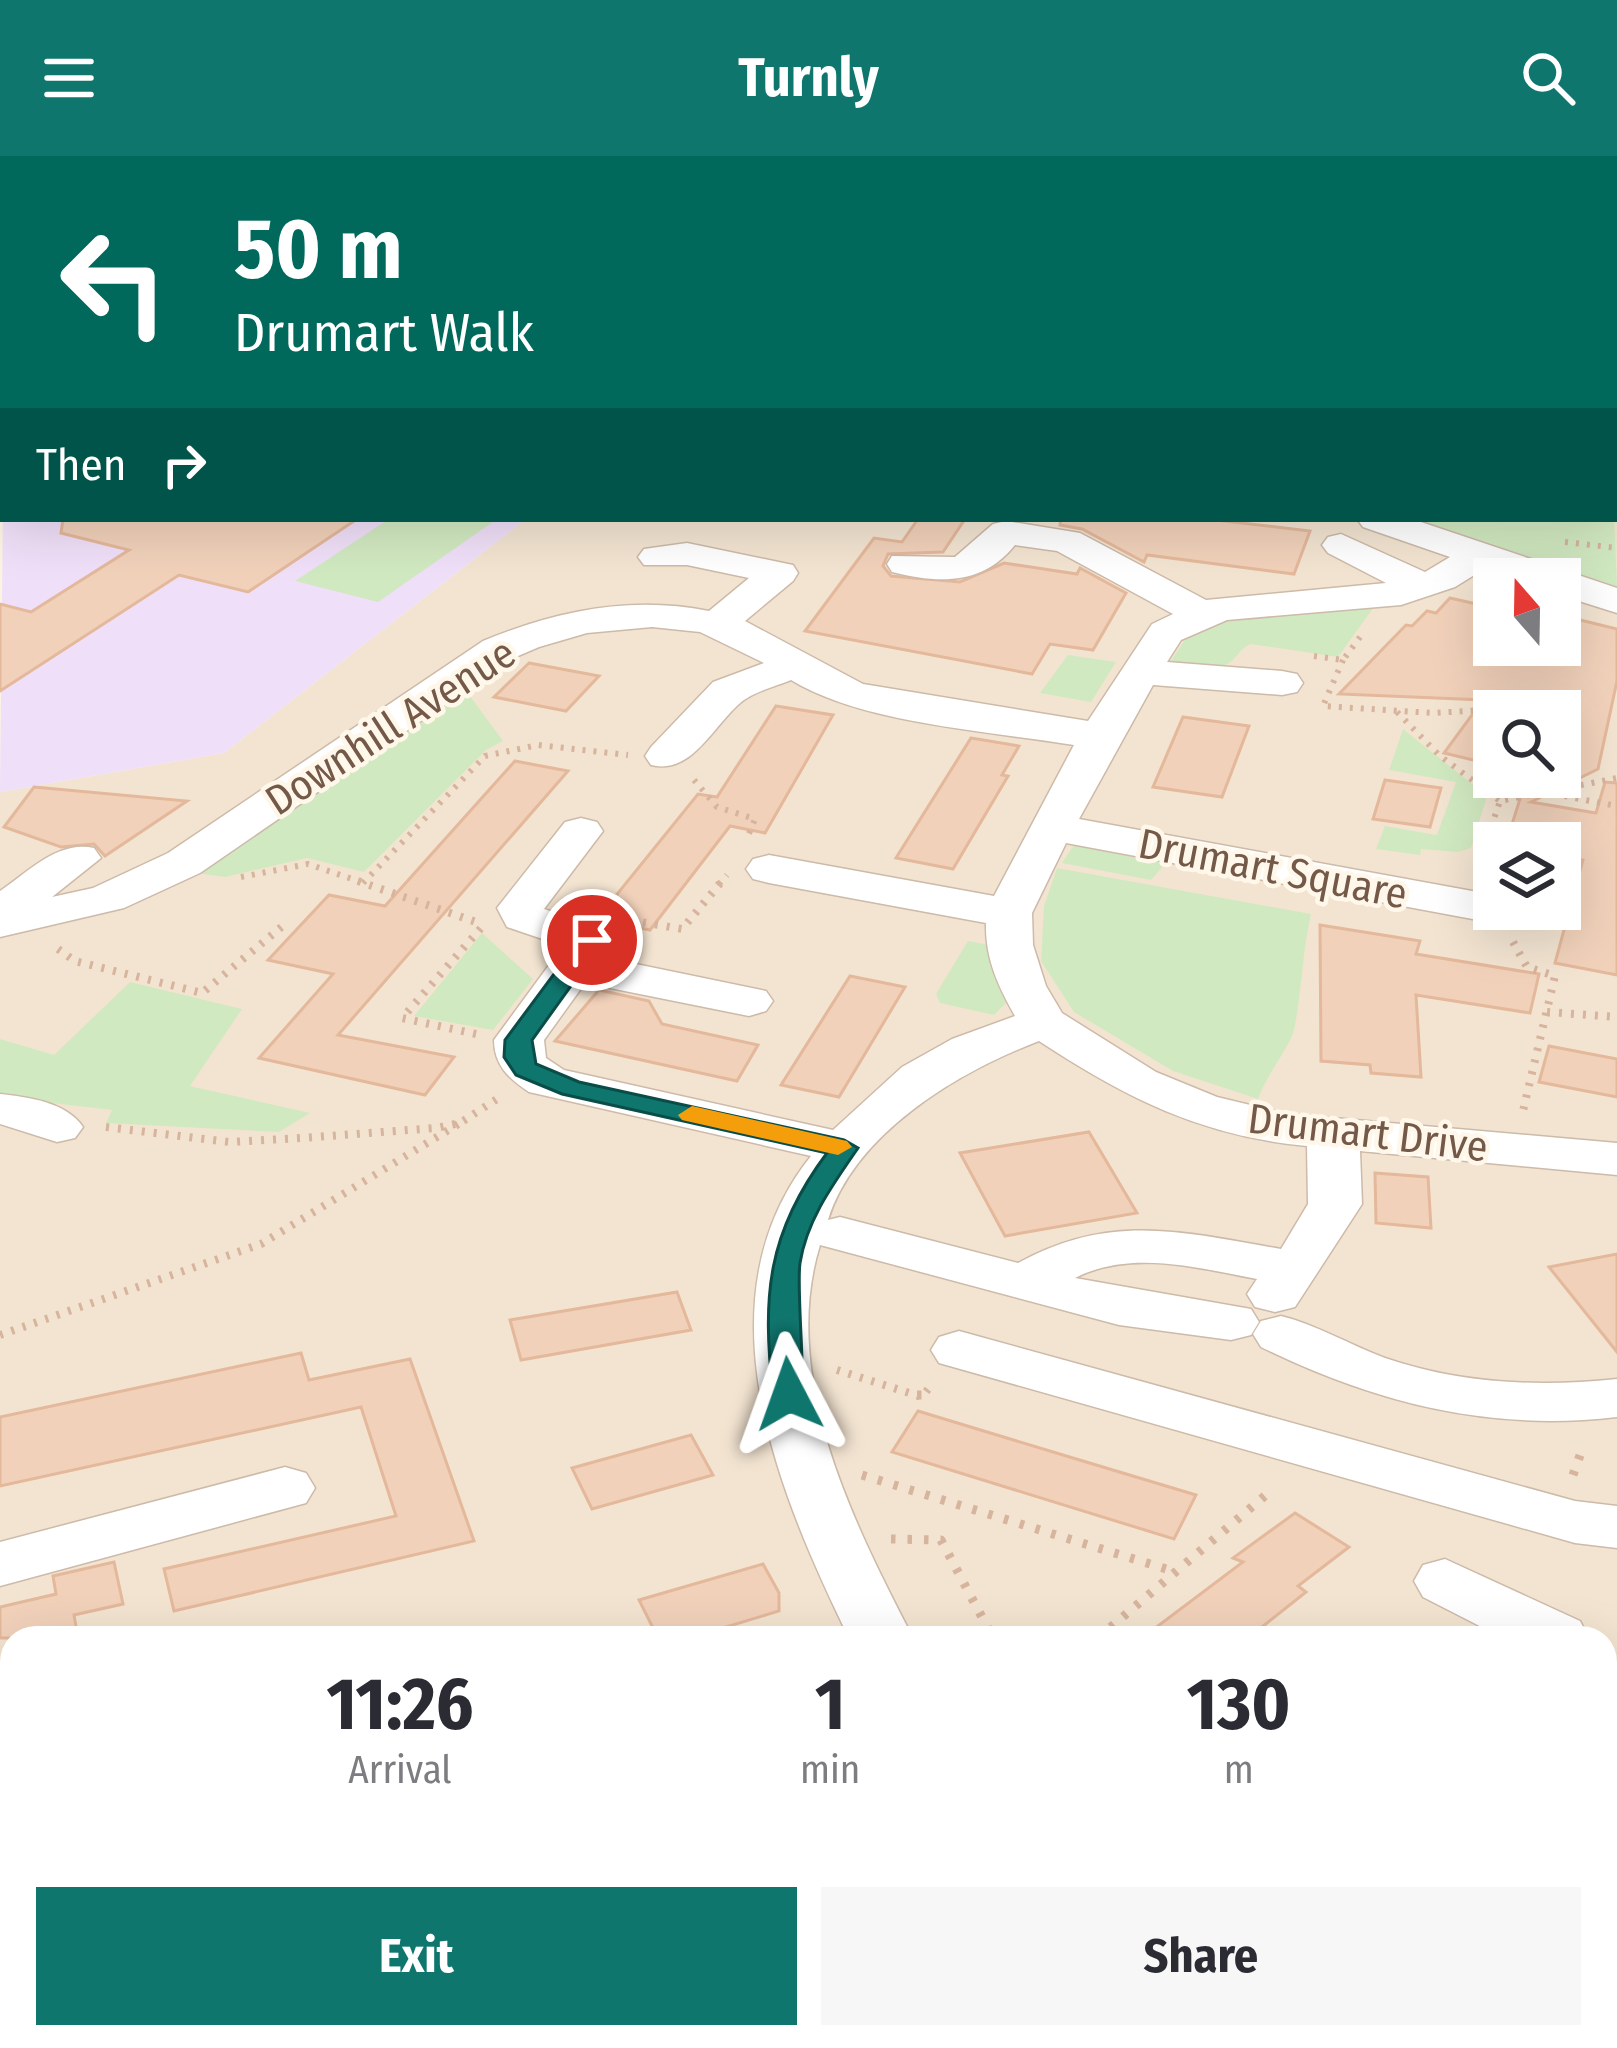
<!DOCTYPE html>
<html lang="en">
<head>
<meta charset="utf-8">
<style>
  body { margin:0; font-family:"Fira Sans Condensed",sans-serif; background:#f7f7f7; color:#2b2b33; height:100vh; display:flex; flex-direction:column; font-size:45px; white-space:nowrap }
  * { box-sizing:border-box; margin:0 }
  p { font-size:39px; color:#7c7c81 }
  .icon { flex:none; width:66px; height:66px; fill:none; stroke:currentColor; stroke-width:2; stroke-linecap:round; stroke-linejoin:round }
  .map { position:relative; flex:1; overflow:hidden }
  .side { position:absolute; left:0px; top:1470px; width:1617px; height:423px; display:flex; flex-direction:column; background:#fff; border-radius:36px 36px 0 0; box-shadow:0 12px 48px #0002 }
  .side>* { flex:none }
  .hud { position:absolute; left:0px; top:0px; width:1617px; height:366px; box-shadow:0 12px 48px #0002; background:#00695c; color:#fff; overflow:hidden }
  .needle { width:78px; rotate:340deg }
  .controls { position:absolute; left:1473px; top:402px; display:grid; gap:24px }
  .controls a { display:grid; place-items:center; width:108px; height:108px; border-radius:0px; background:#fff; box-shadow:0 12px 48px #0002; font-size:60px }
  .pin { position:absolute; display:grid; place-items:center; width:102px; height:102px; color:#fff; margin:-51px; border:6px solid #fff; border-radius:50%; box-shadow:0 3px 12px #0007 }
  .me { position:absolute; width:132px; margin:-66px; rotate:356deg; stroke-linejoin:round; filter:drop-shadow(0 0 9px #0008) }
  .turn { display:flex; align-items:center; gap:42px; height:252px; padding:0 36px; font-size:54px }
  .turn .icon { width:156px; height:156px; stroke-width:2.5 }
  .turn b { display:block; font-size:84px; line-height:102px }
  .then { display:flex; align-items:center; height:114px; padding:0 36px; background:#0003; gap:24px; font-size:45px }
  .eta { display:flex; justify-content:space-evenly; align-items:center; height:204px; text-align:center }
  .eta b { font-size:72px; font-weight:700; line-height:84px }
  .button { display:flex; gap:24px; margin-top:auto; padding:24px 36px }
  .button a { flex:1; height:138px; border-radius:0px; background:#0f766e; color:#fff; font-size:48px; font-weight:700; line-height:138px; text-align:center }
  .button a+a { background:#f7f7f7; color:#2b2b33 }
  header { display:flex; justify-content:space-between; align-items:center; height:156px; padding:0 36px; background:#0f766e; color:#fff; font-size:54px; font-weight:700 }
  .map>svg:first-child { display:block }
</style>
</head>
<body>
<header><svg class="icon" aria-label="menu" viewBox="0 0 24 24"><path d="M4 6h16M4 12h16M4 18h16"/></svg>Turnly<svg class="icon" aria-label="search" viewBox="0 0 24 24"><circle cx="10" cy="10" r="6"/><path d="M15 15l6 6"/></svg></header>
<div class="map">
<svg width="1617" height="1892" viewBox="0 0 1617 1892">
  <rect width="100%" height="100%" fill="#fcf3e3"/>
  <!-- residential -->
  <path fill="#f3e4d1" fill-rule="evenodd" d="M544 0H1617V1892H0V636L224 597 526 363H1614V3H539ZM1494 423H1560V489H1494ZM1494 555H1560V621H1494ZM1494 687H1560V753H1494ZM12 1482H1605V1881H12Z"/>
  <!-- education -->
  <polygon fill="#f0dff8" points="3,349 3,363 526,363 224,597 0,636"/>
  <!-- green -->
  <g fill="#d1e9c1">
    <polygon points="3,0 437,0 3,3 3,8"/>
    <polygon points="1614,358 1617,432 1412,363 1614,363"/>
    <polygon points="389,363 497,363 378,446 295,425"/>
    <path d="M1376 448 1338 501 1251 488C1239 493 1239 500 1229 507 1216 516 1184 511 1171 505L1188 479 1216 463Z"/>
    <polygon points="1068,499 1116,506 1091,546 1040,537"/>
    <polygon points="467,536 503,585 486,594 364,716 307,702 225,721 197,717"/>
    <polygon points="1403,573 1487,640 1471,692 1458,696 1421,693 1420,699 1376,693 1385,670 1437,679 1456,626 1389,614"/>
    <polygon points="1099,687 1157,702 1163,710 1151,724 1062,707 1074,689"/>
    <path d="M1057 712 1311 758C1302 797 1302 836 1294 874 1290 890 1266 920 1258 943L1173 915 1074 856 1041 805 1044 750Z"/>
    <polygon points="482,777 533,823 493,874 414,860"/>
    <polygon points="968,785 989,789 991,809 1011,842 994,859 940,847 936,838"/>
    <polygon points="130,826 242,853 190,930 310,957 279,976 106,967 112,954 0,941 0,883 54,899"/>
  </g>
  <!-- building -->
  <g fill="#f1d1ba" stroke="#e4b89b" stroke-width="3">
    <polygon points="63,363 357,363 248,436 179,419 0,535 0,448 31,456 129,394 61,377"/>
    <polygon points="918,363 965,363 943,396 888,398 883,410 891,420 960,426 1004,407 1077,418 1080,412 1126,437 1093,494 1050,488 1032,518 805,475 874,382 902,386"/>
    <polygon points="1061,363 1207,363 1310,375 1294,418 1147,399 1144,406 1082,373 1060,369"/>
    <polygon points="1450,442 1494,452 1494,489 1560,489 1560,459 1617,473 1617,525 1598,613 1531,646 1596,657 1605,626 1617,627 1617,819 1555,807 1583,704 1560,700 1560,687 1506,687 1527,621 1560,621 1560,555 1494,555 1494,609 1444,597 1483,544 1339,538 1406,469 1412,470 1427,455 1436,457"/>
    <polygon points="529,507 599,520 566,555 494,541"/>
    <polygon points="776,550 833,559 765,677 730,670 650,774 597,763 698,638 717,641"/>
    <polygon points="1183,561 1249,570 1222,641 1153,631"/>
    <polygon points="971,582 1019,590 1002,619 1008,620 953,713 896,702"/>
    <polygon points="515,605 568,615 338,879 454,901 425,939 259,902 333,818 268,804 329,739 385,750"/>
    <polygon points="1385,624 1441,632 1430,671 1373,663"/>
    <polygon points="34,631 187,645 105,700 94,688 61,691 4,671"/>
    <polygon points="1320,769 1420,785 1416,798 1539,818 1530,857 1416,839 1421,921 1371,917 1370,909 1321,905"/>
    <polygon points="850,820 905,831 839,941 781,929"/>
    <polygon points="599,834 649,845 662,868 758,889 737,925 555,885"/>
    <polygon points="1549,890 1617,903 1617,941 1539,926"/>
    <polygon points="1089,976 1137,1057 1005,1080 960,997"/>
    <polygon points="1375,1017 1428,1021 1431,1072 1376,1067"/>
    <polygon points="1617,1098 1617,1196 1549,1111"/>
    <polygon points="677,1136 691,1174 521,1204 510,1164"/>
    <polygon points="301,1197 309,1224 410,1203 474,1385 174,1455 164,1413 396,1360 361,1251 0,1330 0,1261"/>
    <polygon points="918,1255 1073,1302 1196,1339 1174,1383 892,1296"/>
    <polygon points="691,1279 713,1319 592,1353 572,1312"/>
    <polygon points="1295,1357 1349,1391 1298,1430 1306,1436 1248,1482 1142,1482 1243,1406 1233,1402"/>
    <polygon points="114,1406 123,1448 74,1459 78,1482 0,1482 0,1451 56,1438 53,1420"/>
    <polygon points="763,1408 779,1437 779,1455 690,1482 658,1482 639,1444"/>
  </g>
  <g fill="none" stroke-linecap="round" stroke-linejoin="round">
    <defs>
      <g id="minor">
        <polygon points="767,0 796,0 798,3 769,3"/>
        <polygon points="1332,0 1360,0 1362,3 1334,3"/>
        <rect x="1614" y="9" width="3" height="18"/>
        <rect x="0" y="207" width="3" height="20"/>
        <polygon points="3,306 3,329 0,330 0,307"/>
        <path d="M1357 363H1412L1617 432V457L1560 439V423H1515L1484 413 1455 431 1401 449 1227 464 1181 484 1167 506 1282 515 1297 518 1303 527 1297 536 1282 539 1153 529 1079 663 1494 739V753H1517L1510 763 1494 767 1066 687 1032 757 1033 789 1046 830 1062 857 1156 916 1217 941 1288 958 1617 987V1019L1360 995 1362 1048 1295 1151 1275 1156 1255 1151 1247 1138 1257 1123C1198 1112 1131 1093 1075 1122L1251 1153 1259 1166 1251 1179 1231 1184 1119 1169 820 1089C779 1221 854 1368 913 1482H849C779 1338 696 1144 811 1000L529 936C509 923 494 909 494 884L563 790 507 771 497 752 565 666 581 662 597 666 603 675 544 753 608 774 615 784 602 801 766 835 773 845 766 855 749 860 585 827 544 884 546 902 564 914 833 974 902 911 952 883 1015 860C998 830 985 802 986 767L769 727 753 723 746 713 753 703 769 699 994 740 1074 589C990 575 863 568 791 524 774 531 752 536 739 548 712 572 691 619 651 609L645 600 651 591 713 526 764 507 700 476 652 471 587 477 539 491 511 503 200 717 124 752 0 781V735C28 716 58 684 94 692L101 702 52 741 93 732 168 697 483 485C555 455 631 439 709 455L749 422 687 409H644L638 401 644 393 687 387 793 409 798 417 793 425 745 465 863 528 1088 565 1152 468 1173 458 1057 395 1015 389C983 429 940 428 892 416L887 408 892 400 955 401 993 368 1006 365 1080 377 1206 444 1386 427 1328 397 1322 389 1328 381 1341 378 1425 416 1450 401 1363 371ZM1039 885C1126 942 1201 980 1307 990L1308 1048 1281 1093C1182 1076 1111 1056 1018 1107L840 1061 828 1064C855 977 958 916 1039 885Z"/>
        <path d="M0 938C28 941 66 946 83 971L75 982 57 986 0 968Z"/>
        <path d="M1281 1160C1317 1169 1350 1189 1385 1202 1461 1228 1538 1231 1617 1223V1261C1490 1276 1375 1247 1261 1191L1253 1178 1261 1165Z"/>
        <polygon points="959,1175 1575,1345 1617,1350 1617,1392 1575,1387 939,1207 931,1194 939,1181"/>
        <polygon points="285,1311 306,1317 315,1332 306,1347 0,1430 0,1386"/>
        <polygon points="1445,1403 1580,1465 1589,1482 1503,1482 1423,1441 1414,1425 1423,1409"/>
        <polygon points="1617,1521 1617,1582 1605,1586 1605,1525"/>
        <polygon points="0,1591 12,1595 12,1650 0,1646"/>
        <polygon points="52,1881 126,1881 122,1892 48,1892"/>
        <polygon points="1090,1881 1242,1881 1236,1892 1096,1892"/>
      </g>
    </defs>
    <!-- minor casing -->
    <use href="#minor" stroke="#cdbaa9" stroke-width="3"/>
    <!-- path-far3 -->
    <g stroke="#d6b49e" stroke-width="4.5" stroke-dasharray="1.5 6" stroke-linecap="butt">
      <polyline points="1013,0 1018,3"/>
      <polyline points="1115,0 1120,3"/>
      <polyline points="1063,3 1081,0"/>
    </g>
    <!-- path-far2 -->
    <g stroke="#d6b49e" stroke-width="6" stroke-dasharray="3 8" stroke-linecap="butt">
      <polyline points="1617,341 1617,348"/>
      <polyline points="1565,386 1617,392"/>
      <polyline points="1314,500 1343,504 1363,477"/>
      <polyline points="1343,504 1323,550 1433,557 1484,554"/>
      <polyline points="1397,556 1439,599 1500,645"/>
      <polyline points="694,624 717,651 755,663 748,680"/>
      <polyline points="1543,636 1617,650"/>
      <polyline points="1477,713 1500,645 1617,622"/>
      <polyline points="241,721 308,708 367,728"/>
      <polyline points="363,727 485,600 538,589 628,599"/>
      <polyline points="719,728 727,719"/>
    </g>
    <!-- path-far1 -->
    <g stroke="#d6b49e" stroke-width="8" stroke-dasharray="3 9" stroke-linecap="butt">
      <polyline points="358,725 479,767"/>
      <polyline points="633,772 641,766 682,773 722,725"/>
      <polyline points="1513,786 1527,811 1555,820 1522,959"/>
      <polyline points="58,793 75,805 202,837 285,768"/>
      <polyline points="1547,856 1617,861"/>
      <polyline points="476,878 402,862 481,772"/>
      <polyline points="106,971 229,986 301,982 436,972 460,967 497,943"/>
      <polyline points="0,1179 261,1088 460,967"/>
      <polyline points="837,1214 922,1241 932,1228"/>
    </g>
    <!-- path -->
    <g stroke="#d6b49e" stroke-width="9" stroke-dasharray="4.5 12" stroke-linecap="butt">
      <polyline points="917,1239 923,1239"/>
      <polyline points="862,1319 1176,1416"/>
      <polyline points="1573,1319 1584,1288"/>
      <polyline points="891,1383 941,1384 993,1482"/>
      <polyline points="1098,1482 1267,1338"/>
    </g>
    <!-- minor -->
    <use href="#minor" fill="#fff" fill-rule="evenodd"/>
  </g>
  <!-- route -->
  <path fill="#0f766e" stroke="#0a4d48" stroke-width="3" d="M592 776 604 784 532 884 536 908 579 926 844 984 858 992C834 1027 807 1063 800 1107 796 1134 807 1233 800 1246L789 1249 773 1238C762 1140 767 1077 827 997L562 938 516 919 504 901 505 884 583 779Z"/>
  <!-- slow -->
  <polygon fill="#f59e0b" points="692,950 847,985 852,991 838,999 682,964 678,959"/>
  <g text-anchor="middle" stroke-width="9" stroke-linejoin="round" paint-order="stroke">
    <!-- street labels -->
    <g font-size="42" fill="#745949" stroke="#fff7e9">
      <text transform="translate(390 570) rotate(-33)" y="15">Downhill Avenue</text>
      <text transform="translate(1273 712) rotate(11)" y="15">Drumart Square</text>
      <text transform="translate(1368 976) rotate(7)" y="15">Drumart Drive</text>
    </g>
  </g>
</svg>
<div class="controls">
<a><svg class="needle" viewBox="-14 -14 28 28"><path d="M0-13l5 13h-10z" fill="#e53935"/><path d="M0 13l5-13h-10z" fill="#7c7c81"/></svg></a>
<a><svg class="icon" aria-label="search" viewBox="0 0 24 24"><circle cx="10" cy="10" r="6"/><path d="M15 15l6 6"/></svg></a>
<a><svg class="icon" aria-label="layers" viewBox="0 0 24 24"><path d="M12 4l9 5-9 5-9-5zM3 14l9 5 9-5"/></svg></a>
</div>
<div class="pin" style="left:592px;top:784px;background:#d93025"><svg class="icon" aria-label="arrive" viewBox="0 0 24 24"><path d="M6 21V4h12l-3 4 3 4H6"/></svg></div>
<svg class="me" style="left:789px;top:1238px" viewBox="-20 -20 40 40"><path d="M0-17L14 15 0 8-14 15z" fill="#0f766e" stroke="#fff" stroke-width="4"/></svg>
<div class="hud">
<div class="turn"><svg class="icon" aria-label="left" viewBox="0 0 24 24"><path d="M17 20v-9H6M10 6l-5 5 5 5"/></svg><div><b>50 m</b>Drumart Walk</div></div>
<div class="then">Then<svg class="icon" aria-label="right" viewBox="0 0 24 24"><path d="M7 20v-9h11M14 6l5 5-5 5"/></svg></div>
</div>
<section class="side">
<div class="eta">
<div><b>11:26</b><p>Arrival</p></div>
<div><b>1</b><p>min</p></div>
<div><b>130</b><p>m</p></div>
</div>
<div class="button"><a>Exit</a><a>Share</a></div>
</section>
</div>
</body>
</html>
